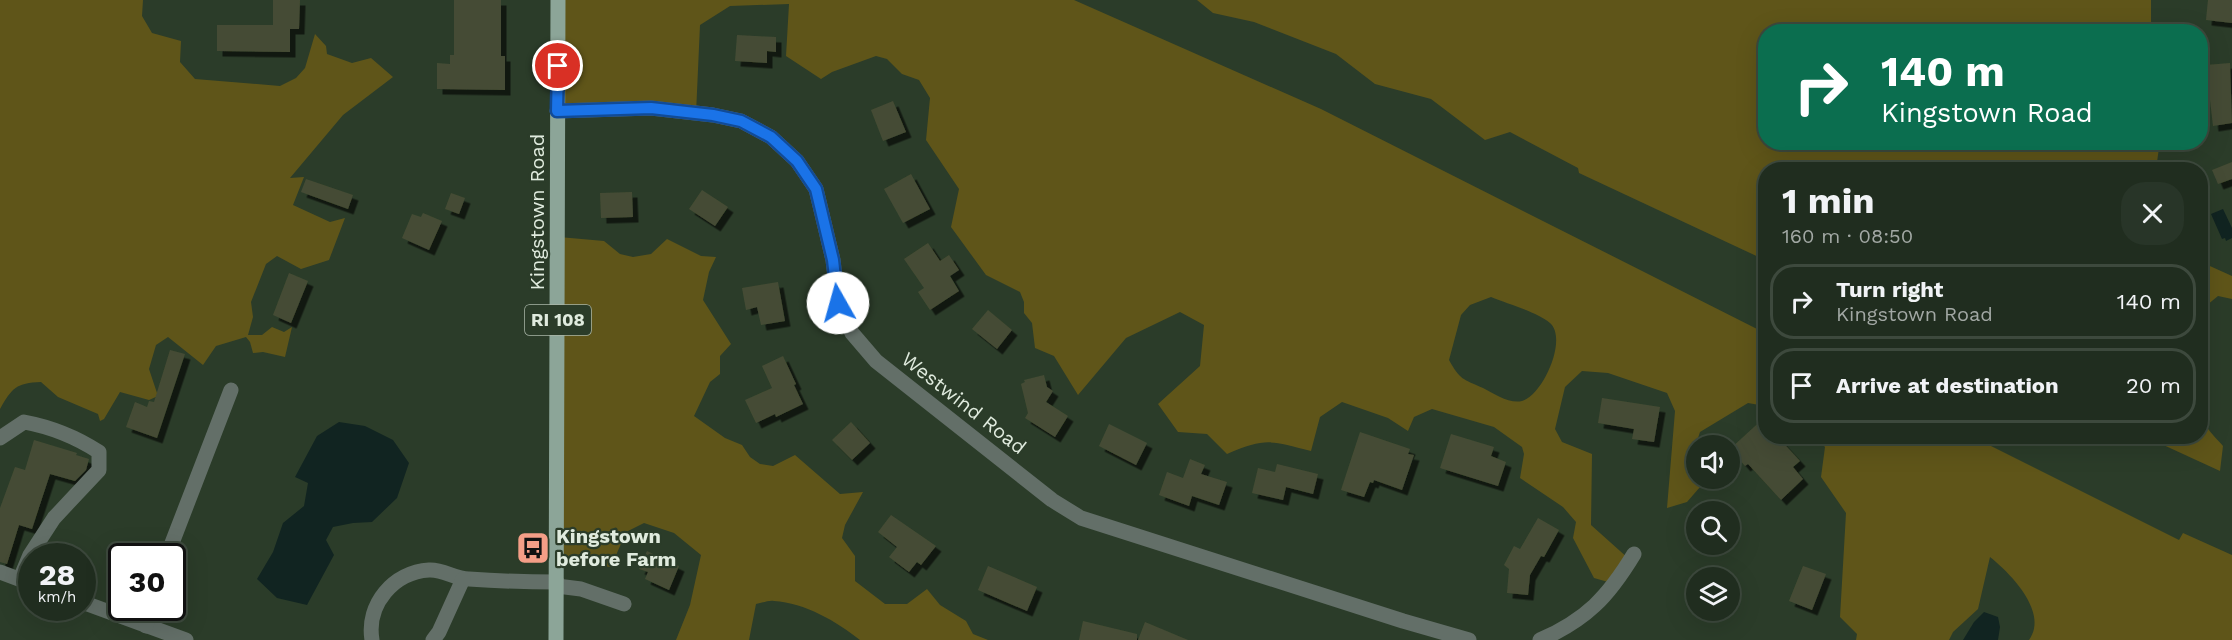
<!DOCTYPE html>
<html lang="en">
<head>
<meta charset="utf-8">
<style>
  body { margin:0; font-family:"Work Sans",sans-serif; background:#283528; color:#f1f3f6; height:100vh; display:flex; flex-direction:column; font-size:22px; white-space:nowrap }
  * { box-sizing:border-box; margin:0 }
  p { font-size:20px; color:#a2a8a4 }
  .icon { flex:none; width:33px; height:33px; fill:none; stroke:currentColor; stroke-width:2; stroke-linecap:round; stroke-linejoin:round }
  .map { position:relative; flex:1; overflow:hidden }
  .panel { position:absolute; left:1758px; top:162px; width:450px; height:282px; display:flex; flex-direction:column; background:#202d1f; border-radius:24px; box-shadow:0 6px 24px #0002,0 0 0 2px #3d493d }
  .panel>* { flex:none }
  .banner { position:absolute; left:1758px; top:24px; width:450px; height:126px; border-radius:24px; box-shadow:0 6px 24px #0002,0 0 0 2px #3d493d; background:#0b6e4f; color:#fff; overflow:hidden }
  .tools { position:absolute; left:1686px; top:435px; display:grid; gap:12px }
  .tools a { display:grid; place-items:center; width:54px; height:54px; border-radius:50%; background:#202d1f; box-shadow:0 6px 24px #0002,0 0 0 2px #3d493d; font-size:30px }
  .speed { position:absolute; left:18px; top:543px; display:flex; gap:12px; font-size:30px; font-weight:700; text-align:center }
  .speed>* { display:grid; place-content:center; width:78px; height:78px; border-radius:50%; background:#202d1f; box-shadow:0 6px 24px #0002,0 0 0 2px #3d493d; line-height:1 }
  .speed small { font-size:15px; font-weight:400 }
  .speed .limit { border:3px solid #111; border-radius:9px; background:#fff; color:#111 }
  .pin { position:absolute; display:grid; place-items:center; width:51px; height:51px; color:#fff; margin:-26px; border:3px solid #fff; border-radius:50%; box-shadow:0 2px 6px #0007 }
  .me { position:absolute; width:66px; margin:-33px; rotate:353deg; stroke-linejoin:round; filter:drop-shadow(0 0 4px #0008) }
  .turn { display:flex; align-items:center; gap:21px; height:126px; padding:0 24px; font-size:27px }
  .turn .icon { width:78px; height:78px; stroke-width:2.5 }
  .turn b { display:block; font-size:42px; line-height:51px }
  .round { display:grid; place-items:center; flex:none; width:63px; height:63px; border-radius:24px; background:#283528 }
  .headline { display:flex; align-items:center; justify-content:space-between; height:102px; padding:0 24px }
  h1 { font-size:36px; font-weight:700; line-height:45px }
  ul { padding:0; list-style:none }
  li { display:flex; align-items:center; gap:18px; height:75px; margin:0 12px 9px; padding:0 12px; border:3px solid #3d493d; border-radius:24px }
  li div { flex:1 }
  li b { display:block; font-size:22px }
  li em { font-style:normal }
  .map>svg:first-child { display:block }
</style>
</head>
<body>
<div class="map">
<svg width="2232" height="640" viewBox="0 0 2232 640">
  <defs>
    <filter id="shadow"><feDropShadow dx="5.5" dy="5.5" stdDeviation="0" flood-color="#0009"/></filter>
  </defs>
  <rect width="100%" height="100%" fill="#2b3c29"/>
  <!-- green -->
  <g fill="#5f5519" fill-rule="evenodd">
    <path d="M0 0H143L142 16 152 33 181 41 180 62 195 79 280 86 296 78 305 68 315 34 326 46 327 54 352 63 371 58 393 77 343 115 290 178 304 177 293 205 330 222 345 218 329 260 301 269 277 256 266 264 251 302 253 317 248 335H262L272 327 284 332 292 327 285 357 263 352 253 353 250 342 246 337 216 346 203 365 168 337 156 345 149 369 158 396 149 400 120 392 104 419 100 421 98 414 58 397 41 382C16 383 12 388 0 409Z"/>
    <path d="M557 0H1074L1321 109 1765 333V406L1748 403 1700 432 1693 453 1696 459V478L1707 479 1687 502 1667 508 1675 411 1667 393 1608 373 1582 371 1565 387 1555 429 1562 442 1592 454 1591 525 1629 559 1615 584 1594 578 1573 538 1576 522 1563 507 1520 478 1524 454 1522 447 1494 427 1432 409 1414 417 1408 431 1388 418 1342 402 1320 417 1311 451C1271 441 1267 437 1227 454L1207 434 1178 432 1158 404 1200 366 1204 325 1180 312 1126 338 1078 395 1054 356 1035 348 1032 323 1024 313V302L1020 292 986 275 951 227 959 189 926 140 930 98 919 80 902 74 887 59 876 56 832 72 821 79 786 56 789 4 730 6 700 25 696 114 566 111 556 67ZM1491 297C1508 304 1537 312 1550 323 1568 339 1543 395 1522 401 1510 404 1494 394 1483 388 1463 379 1460 380 1449 360L1461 315 1470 305Z"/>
    <polygon points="1197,0 2151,0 2151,31 1766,32 1766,142 2156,143 2159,148 2156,169 1766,170 1765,260 1579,173 1578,168 1510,132 1485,140 1431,99 1375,84 1336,54 1254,22 1213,13"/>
    <path d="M559 237 604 241 620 254 633 257 651 254 667 239 701 256 716 257 709 272 703 300 731 344 720 356V374L710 382 694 416 725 438 742 445 750 457 760 464 773 466 795 455 840 494 863 492 845 525 842 538 855 556V581L885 604H907L927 589 940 605 966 621 973 634 988 640H860C836 621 805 603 774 601 769 600 762 603 756 604L749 640H676L690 605 701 555 674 533 644 523 626 532 611 567 558 561Z"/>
    <polygon points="2201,262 2232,276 2232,299 2218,296 2201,310"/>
    <path d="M2201 357C2209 378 2196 402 2205 423 2208 431 2218 440 2223 446L2220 471 2146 437 2200 436Z"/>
    <path d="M1816 437H1973L2179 540 2183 533 2232 555V640H2029C2049 612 2010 573 1990 557L1978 609 1953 632 1949 640H1856L1857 634 1840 617 1846 513 1821 477 1825 447Z"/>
  </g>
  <!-- water -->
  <g fill="#112421">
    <polygon points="2223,209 2232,228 2232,238 2226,241 2225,238 2222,239 2211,214"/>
    <polygon points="339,422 365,426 393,440 409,463 397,498 372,522 353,523 333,527 326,540 334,555 307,605 277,598 257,579 273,552 283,523 304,506 308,483 295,477 317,436"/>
    <polygon points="1984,612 1998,617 2000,627 1998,640 1963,640 1974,622"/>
  </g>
  <!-- building -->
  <g fill="#454c34" filter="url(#shadow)">
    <polygon points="273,0 300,0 299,29 290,29 290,52 217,51 217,25 273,25"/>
    <polygon points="454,0 501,0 501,56 505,56 505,90 437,89 437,63 450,64 450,55 454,55"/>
    <polygon points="2208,0 2232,0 2232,23 2206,20"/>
    <polygon points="737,35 776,37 776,52 767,51 767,63 735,61"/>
    <polygon points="2230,63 2232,123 2213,126 2206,65"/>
    <polygon points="893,101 906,132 883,141 871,110"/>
    <polygon points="2232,162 2232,179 2218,184 2212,170"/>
    <polygon points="911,174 930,209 903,223 884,189"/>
    <polygon points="306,179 353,195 348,209 301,192"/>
    <polygon points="702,190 728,207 715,226 689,209"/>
    <polygon points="632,192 633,217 601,218 600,193"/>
    <polygon points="451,193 465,198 459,214 445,209"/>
    <polygon points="423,213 442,221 429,250 402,238 412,214 421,217"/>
    <polygon points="928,243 940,261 949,255 959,270 950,276 959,291 930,310 918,292 924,288 904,259"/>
    <polygon points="289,273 308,281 291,323 273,315"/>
    <polygon points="778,282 785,321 761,325 757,307 746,310 742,288"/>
    <polygon points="988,310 1012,330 997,349 972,329"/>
    <polygon points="170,350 185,354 157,438 126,427 135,402 147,407 149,401 154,402"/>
    <polygon points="783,356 796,384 794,385 803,404 776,417 775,414 756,423 745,400 772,388 762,366"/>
    <polygon points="1044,375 1047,387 1053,391 1046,402 1068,416 1055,437 1025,418 1028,413 1021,384 1025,382 1024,380"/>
    <polygon points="1602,398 1660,407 1654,442 1632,439 1634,429 1598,423"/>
    <polygon points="1766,416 1766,436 1777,436 1800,461 1793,467 1803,479 1781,500 1748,464 1745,466 1730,449"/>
    <polygon points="851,422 870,443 852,460 832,440"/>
    <polygon points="1109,424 1147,443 1136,465 1099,446"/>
    <polygon points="1360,432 1410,449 1408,454 1414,455 1402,490 1374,480 1373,483 1370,482 1364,497 1341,490"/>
    <polygon points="1451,434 1494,447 1491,456 1506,462 1498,486 1440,468"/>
    <polygon points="34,440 77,453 76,455 89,459 86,470 75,481 50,474 32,529 19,525 7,564 0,562 0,508 15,467 25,470"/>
    <polygon points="1190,459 1205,465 1201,474 1227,482 1219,505 1192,496 1189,506 1159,495 1167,472 1183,478"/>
    <polygon points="1277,464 1318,474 1313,494 1286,487 1283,500 1252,493 1258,468 1275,472"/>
    <polygon points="891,515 936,546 921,565 917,562 909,572 889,557 897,547 878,532"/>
    <polygon points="1538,518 1559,530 1544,557 1541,556 1530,575 1528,595 1507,593 1509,569 1504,565 1514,546 1520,549"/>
    <polygon points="647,551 679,566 669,590 645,579 648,572 639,569"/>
    <polygon points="988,566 1037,587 1027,611 978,590"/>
    <polygon points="1803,566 1826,574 1812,610 1789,601"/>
    <polygon points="1083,621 1137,634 1137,640 1079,640"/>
    <polygon points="1145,622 1188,640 1138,640"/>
  </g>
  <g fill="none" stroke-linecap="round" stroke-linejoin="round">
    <!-- minor -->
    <g stroke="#636f68" stroke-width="15">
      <polyline points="557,111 651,108 713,115 741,121 771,137 797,161 816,189 833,260 838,303 852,333 876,361 1052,500 1081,518 1403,621 1469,640"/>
      <path d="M0 438 24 422C51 427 76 437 99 452V470L54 518 30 555 20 579"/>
      <polyline points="167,556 231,390"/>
      <polyline points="0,572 32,584"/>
      <polyline points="557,586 581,589 624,604"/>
      <polyline points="82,602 186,640"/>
      <polyline points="146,626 152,608"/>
      <path d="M372 640C366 604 394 572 429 570 443 569 455 579 469 579 498 581 527 582 557 582"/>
      <polyline points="433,640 439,632 463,579"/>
      <path d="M1540 640C1586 620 1608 597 1634 554"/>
    </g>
    <!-- major -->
    <polyline stroke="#8ca598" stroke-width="15" points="556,640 558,0"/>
  </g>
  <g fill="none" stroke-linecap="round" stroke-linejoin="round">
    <defs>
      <polyline id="route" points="558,66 557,111 651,108 713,115 741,121 771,137 797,161 816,189 833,260 838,303"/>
    </defs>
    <!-- route casing -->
    <use href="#route" stroke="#114b97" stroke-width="15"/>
    <!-- route -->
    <use href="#route" stroke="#1a73e8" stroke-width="10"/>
  </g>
  <!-- icons -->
  <defs>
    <symbol id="bus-square" viewBox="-11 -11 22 22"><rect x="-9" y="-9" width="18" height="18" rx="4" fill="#f49e87" stroke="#2b3c29"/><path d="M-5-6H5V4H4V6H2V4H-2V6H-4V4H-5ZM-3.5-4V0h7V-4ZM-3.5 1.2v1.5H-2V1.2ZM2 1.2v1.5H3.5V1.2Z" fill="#111"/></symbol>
  </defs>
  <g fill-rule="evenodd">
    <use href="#bus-square" x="514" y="529" width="38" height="38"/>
  </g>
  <g text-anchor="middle" stroke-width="4.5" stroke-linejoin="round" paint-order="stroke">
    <!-- shield labels -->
    <rect fill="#2b3c29" stroke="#aab6a8" stroke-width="1.5" x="525" y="305" width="66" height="30" rx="4.5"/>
    <g font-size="18" font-weight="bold" fill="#e0ebde">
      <text x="558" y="326">RI 108</text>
    </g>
    <!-- street labels -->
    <g font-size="20" fill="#e0ebde" stroke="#2b3c29">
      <text transform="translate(537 212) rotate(-90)" y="7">Kingstown Road</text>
      <text transform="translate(964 403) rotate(38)" y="7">Westwind Road</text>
    </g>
    <!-- poi labels -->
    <g font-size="20" font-weight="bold" fill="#e0ebde" stroke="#2b3c29" text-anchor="start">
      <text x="556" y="543">Kingstown<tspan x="556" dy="23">before Farm</tspan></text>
    </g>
  </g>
</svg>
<div class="tools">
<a><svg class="icon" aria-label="sound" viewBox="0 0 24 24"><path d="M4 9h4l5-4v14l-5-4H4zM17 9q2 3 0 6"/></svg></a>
<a><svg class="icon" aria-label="search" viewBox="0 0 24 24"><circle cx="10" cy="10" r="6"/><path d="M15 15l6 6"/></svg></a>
<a><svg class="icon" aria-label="layers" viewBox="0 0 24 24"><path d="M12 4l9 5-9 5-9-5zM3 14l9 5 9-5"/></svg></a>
</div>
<div class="speed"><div>28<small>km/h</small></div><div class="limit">30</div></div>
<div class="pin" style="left:558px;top:66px;background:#d93025"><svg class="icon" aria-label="arrive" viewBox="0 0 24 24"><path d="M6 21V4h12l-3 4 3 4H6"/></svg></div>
<svg class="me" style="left:838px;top:303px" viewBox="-20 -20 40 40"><circle r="19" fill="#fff"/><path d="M0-13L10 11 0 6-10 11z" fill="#1a73e8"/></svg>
<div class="banner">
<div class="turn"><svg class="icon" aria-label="right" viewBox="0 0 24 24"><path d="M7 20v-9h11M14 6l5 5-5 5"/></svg><div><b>140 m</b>Kingstown Road</div></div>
</div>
<section class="panel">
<div class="headline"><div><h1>1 min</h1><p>160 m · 08:50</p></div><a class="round"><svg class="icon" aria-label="close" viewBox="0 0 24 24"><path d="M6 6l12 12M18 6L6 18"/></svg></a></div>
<ul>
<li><svg class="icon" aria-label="right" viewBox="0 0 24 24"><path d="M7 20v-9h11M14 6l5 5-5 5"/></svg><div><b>Turn right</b><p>Kingstown Road</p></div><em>140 m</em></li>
<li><svg class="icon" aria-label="arrive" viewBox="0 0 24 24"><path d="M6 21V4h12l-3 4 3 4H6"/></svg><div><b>Arrive at destination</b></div><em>20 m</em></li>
</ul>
</section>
</div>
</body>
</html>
